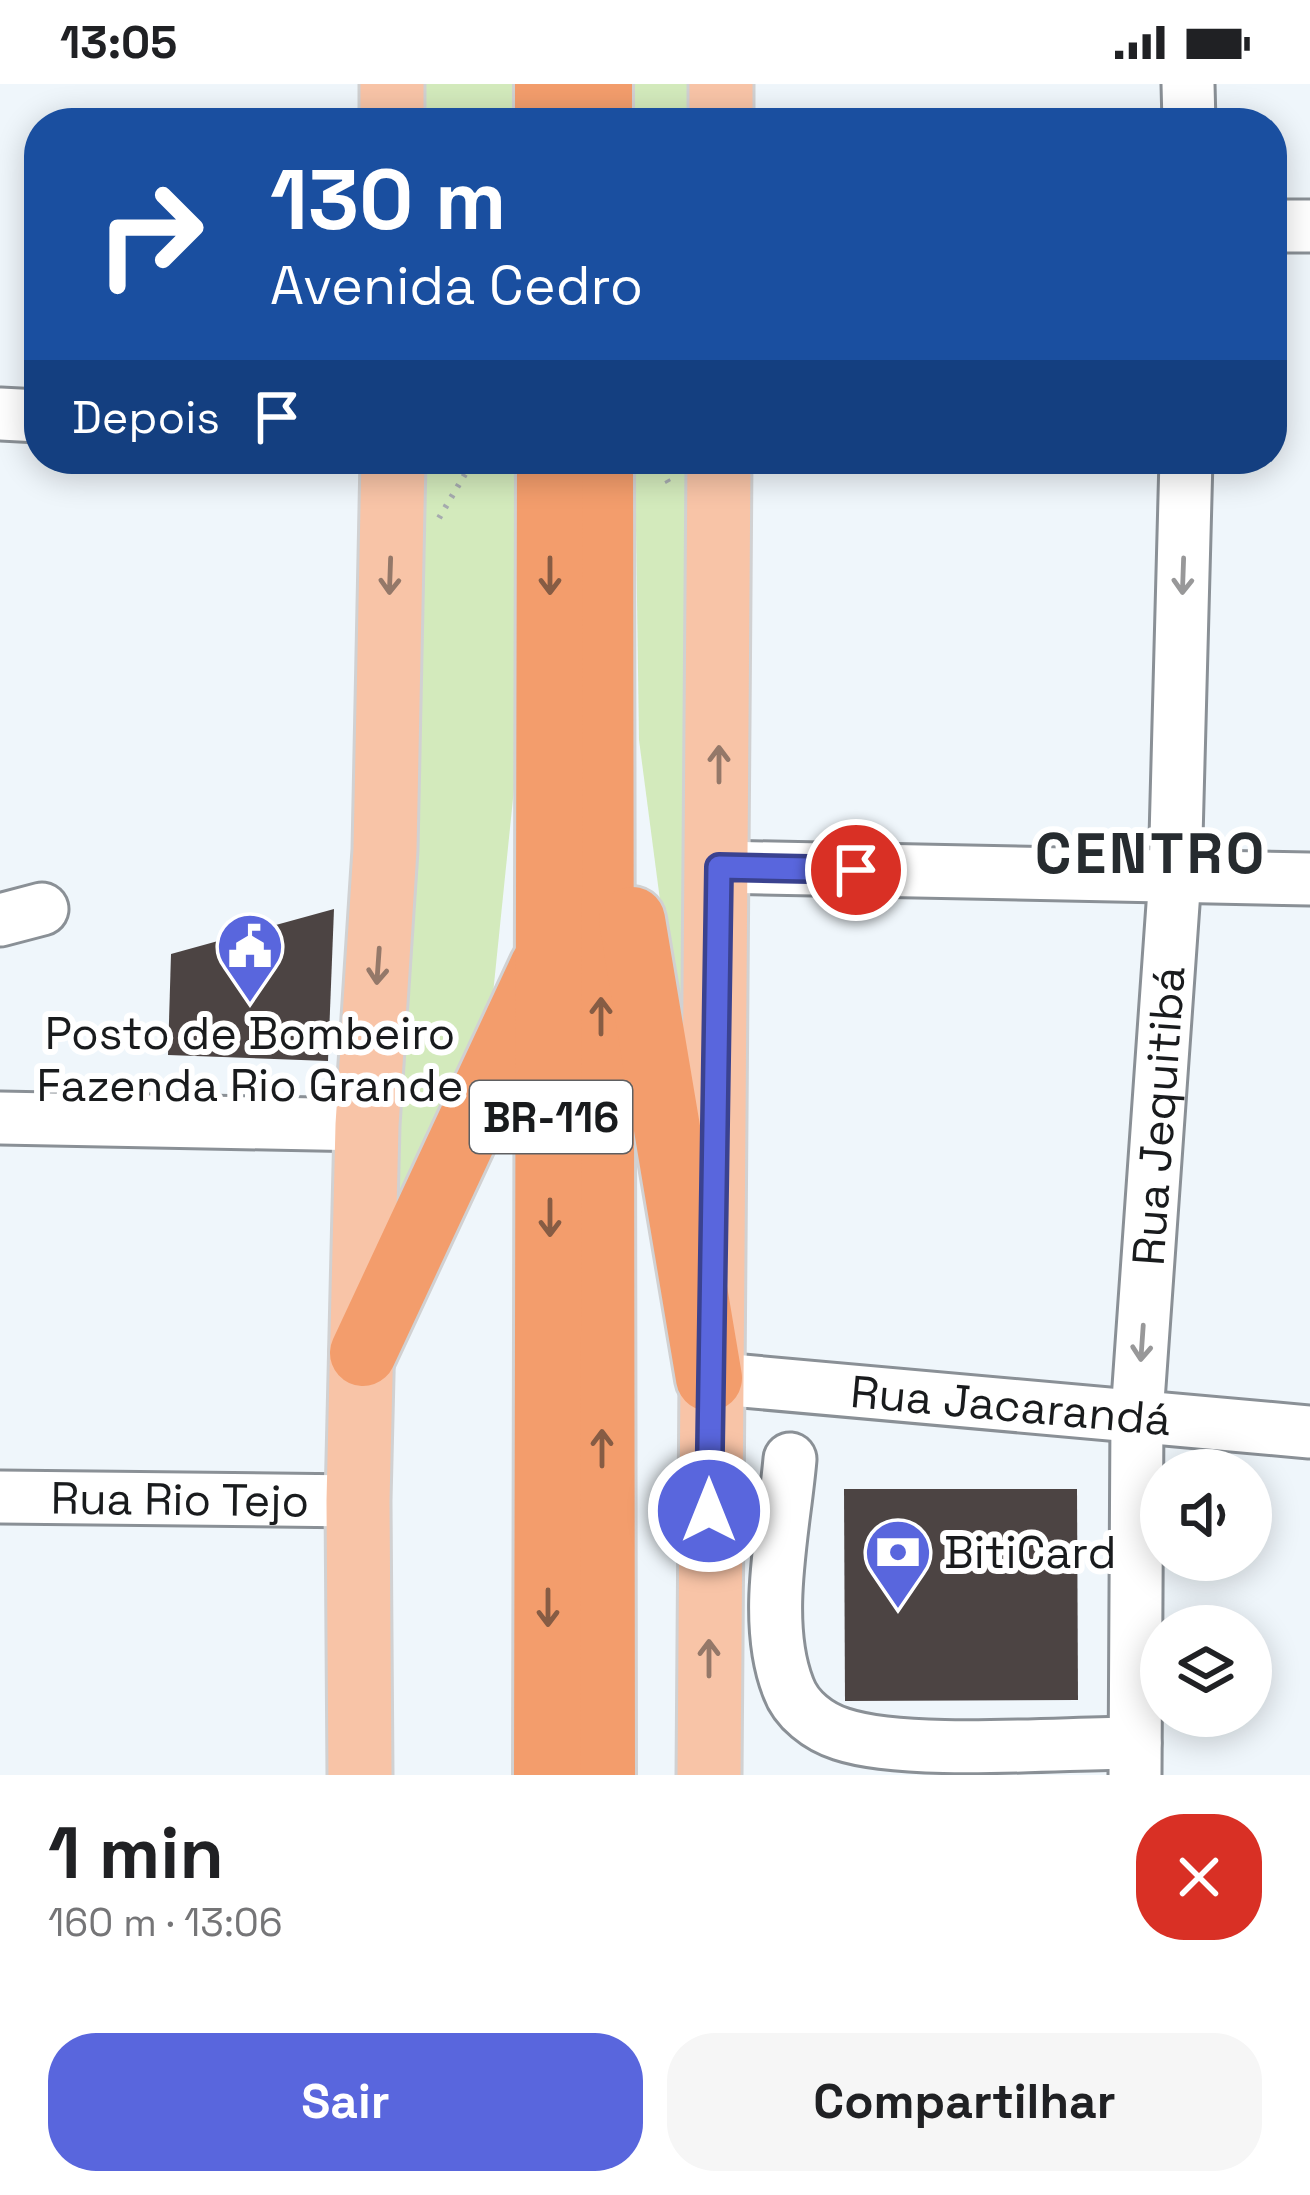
<!DOCTYPE html>
<html lang="pt">
<head>
<meta charset="utf-8">
<style>
  body { margin:0; font-family:"Space Grotesk",sans-serif; background:#f6f6f6; color:#202124; height:100vh; display:flex; flex-direction:column; font-size:45px; white-space:nowrap }
  * { box-sizing:border-box; margin:0 }
  p { font-size:39px; color:#757577 }
  .icon { flex:none; width:66px; height:66px; fill:none; stroke:currentColor; stroke-width:2; stroke-linecap:round; stroke-linejoin:round }
  .map { position:relative; height:1691px; overflow:hidden }
  .side { display:flex; flex-direction:column; background:#fff; flex:1 }
  .side>* { flex:none }
  .hud { position:absolute; left:24px; top:24px; width:1263px; height:366px; border-radius:48px; box-shadow:0 6px 30px #0003; background:#1a4fa0; color:#fff; overflow:hidden }
  .tools { position:absolute; left:1140px; top:1365px; display:grid; gap:24px }
  .tools a { display:grid; place-items:center; width:132px; height:132px; border-radius:50%; background:#fff; box-shadow:0 6px 30px #0003; font-size:60px }
  .pin { position:absolute; display:grid; place-items:center; width:102px; height:102px; color:#fff; margin:-51px; border:6px solid #fff; border-radius:50%; box-shadow:0 3px 12px #0007 }
  .me { position:absolute; width:132px; margin:-66px; rotate:0deg; stroke-linejoin:round; filter:drop-shadow(0 0 9px #0008) }
  .turn { display:flex; align-items:center; gap:42px; height:252px; padding:0 48px; font-size:54px }
  .turn .icon { width:156px; height:156px; stroke-width:2.5 }
  .turn b { display:block; font-size:84px; line-height:102px }
  .then { display:flex; align-items:center; height:114px; padding:0 48px; background:#0003; gap:24px; font-size:45px }
  .round { display:grid; place-items:center; flex:none; width:126px; height:126px; border-radius:48px; background:#f6f6f6 }
  .overview { display:flex; align-items:center; justify-content:space-between; height:204px; padding:0 48px }
  h1 { font-size:72px; font-weight:700; line-height:90px }
  .cta { display:flex; gap:24px; margin-top:auto; padding:24px 48px }
  .cta a { flex:1; height:138px; border-radius:48px; background:#5966dd; color:#fff; font-size:48px; font-weight:700; line-height:138px; text-align:center }
  .cta a+a { background:#f6f6f6; color:#202124 }
  .status { display:flex; justify-content:space-between; align-items:center; height:84px; padding:0 60px; background:#fff; direction:ltr }
  .status svg { height:33px; fill:currentColor }
  .map>svg:first-child { display:block }
</style>
</head>
<body>
<div class="status"><b>13:05</b><svg viewBox="0 0 49 12"><path d="M0 12V9h3v3zM5 12V6h3v6zM10 12V3h3v9zM15 12V0h3v12zM26 1h20v11H26zM47 4h2v5h-2z"/></svg></div>
<div class="map">
<svg width="1310" height="1691" viewBox="0 0 1310 1691">
  <rect width="100%" height="100%" fill="#eff6fb"/>
  <!-- green -->
  <g fill="#d3eabc">
    <rect x="405" y="0" width="108" height="39"/>
    <polygon points="628,0 696,0 696,39 629,39"/>
    <polygon points="403,375 517,375 519,656 485,988 376,1203"/>
    <polygon points="635,375 699,375 684,999 639,656"/>
  </g>
  <!-- building -->
  <g fill="#4c4443">
    <polygon points="334,825 328,977 168,971 171,870"/>
    <polygon points="844,1405 1077,1405 1078,1616 845,1617"/>
  </g>
  <g fill="none" stroke-linecap="round" stroke-linejoin="round">
    <defs>
      <g id="minor">
        <polyline points="1188,0 1189,39"/>
        <polyline points="1272,142 1310,142"/>
        <polyline points="0,330 39,332"/>
        <polyline points="719,783 1310,795"/>
        <polyline points="0,836 42,825"/>
        <polyline points="0,1034 367,1041"/>
        <path id="s1" d="M709 1294 1310 1348"/>
        <path d="M790 1375C784 1445 762 1536 788 1603 796 1626 819 1643 841 1650 907 1672 1060 1659 1135 1659"/>
        <path id="s2" d="M0 1413 358 1417"/>
        <path id="s3" d="M1135 1691 1137 1331 1175 792 1186 375"/>
      </g>
      <g id="major">
        <polyline points="392,0 392,39"/>
        <polyline points="721,39 721,0"/>
        <polyline points="360,1691 358,1417 367,1041 385,766 393,375"/>
        <polyline points="709,1691 719,375"/>
      </g>
      <g id="highway">
        <polyline points="548,0 548,39"/>
        <polyline points="599,0 599,39"/>
        <polyline points="600,375 602,1691"/>
        <polyline points="632,836 709,1294"/>
        <polyline points="363,1269 543,883"/>
        <polyline points="547,1691 550,375"/>
      </g>
    </defs>
    <!-- minor casing -->
    <use href="#minor" stroke="#8a9096" stroke-width="57"/>
    <!-- major casing -->
    <use href="#major" stroke="#d1d1d2" stroke-width="69"/>
    <!-- highway casing -->
    <use href="#highway" stroke="#d1d1d2" stroke-width="72"/>
    <!-- path -->
    <g stroke="#a6abaf" stroke-width="6" stroke-dasharray="3 9" stroke-linecap="butt">
      <polyline points="655,375 671,403"/>
      <polyline points="439,434 474,375"/>
    </g>
    <!-- minor -->
    <use href="#minor" stroke="#fff" stroke-width="51"/>
    <!-- major -->
    <use href="#major" stroke="#f8c4a7" stroke-width="63"/>
    <!-- highway -->
    <use href="#highway" stroke="#f39d6c" stroke-width="66"/>
  </g>
  <!-- one-way arrows -->
  <defs><path id="oneway-shaft" d="M-6 0H5M1.5-3L5.5 0L1.5 3" fill="none" stroke-width="1.6" stroke-linecap="round" stroke-linejoin="round" transform="scale(3)"/></defs>
  <g stroke="#947869">
    <use href="#oneway-shaft" transform="translate(390 492) rotate(92)"/>
    <use href="#oneway-shaft" transform="translate(719 680) rotate(-90)"/>
    <use href="#oneway-shaft" transform="translate(378 882) rotate(94)"/>
    <use href="#oneway-shaft" transform="translate(709 1574) rotate(-90)"/>
  </g>
  <g stroke="#865c44">
    <use href="#oneway-shaft" transform="translate(550 492) rotate(90)"/>
    <use href="#oneway-shaft" transform="translate(601 932) rotate(-90)"/>
    <use href="#oneway-shaft" transform="translate(550 1134) rotate(90)"/>
    <use href="#oneway-shaft" transform="translate(602 1364) rotate(-90)"/>
    <use href="#oneway-shaft" transform="translate(548 1524) rotate(90)"/>
  </g>
  <g stroke="#989899">
    <use href="#oneway-shaft" transform="translate(1183 492) rotate(92)"/>
    <use href="#oneway-shaft" transform="translate(1142 1259) rotate(94)"/>
  </g>
  <g fill="none" stroke-linecap="round" stroke-linejoin="round">
    <defs>
      <polyline id="route" points="709,1427 719,783 856,786"/>
    </defs>
    <!-- route casing -->
    <use href="#route" stroke="#3a4290" stroke-width="30"/>
    <!-- route -->
    <use href="#route" stroke="#5966dd" stroke-width="21"/>
  </g>
  <!-- icons -->
  <defs>
    <symbol id="civic-pin" viewBox="-11 -11 22 30"><path d="M0 17L-7.5 6A9.5 9.5 0 1 1 7.5 6Z" fill="#5966dd" stroke="#fff"/><path d="M-.6-6.5H3V-4.5H.6V-3L4-1V1h2V6H-6V1h2V-1L-.6-3ZM-1.2 2.5V6h2.4V2.5Z" fill="#fff"/></symbol>
    <symbol id="bank-pin" viewBox="-11 -11 22 30"><path d="M0 17L-7.5 6A9.5 9.5 0 1 1 7.5 6Z" fill="#5966dd" stroke="#fff"/><path d="M-6-4H6V4H-6ZM0-2.3a2.3 2.3 0 1 0 0 4.6a2.3 2.3 0 1 0 0-4.6Z" fill="#fff"/></symbol>
  </defs>
  <g fill-rule="evenodd">
    <use href="#civic-pin" x="212" y="824" width="76" height="104"/>
    <use href="#bank-pin" x="860" y="1430" width="76" height="104"/>
  </g>
  <g text-anchor="middle" stroke-width="12" stroke-linejoin="round" paint-order="stroke">
    <!-- shield labels -->
    <rect fill="#fff" stroke="#5e5f61" stroke-width="3" x="470" y="997" width="162" height="72" rx="9"/>
    <g font-size="42" font-weight="bold" fill="#191b1d">
      <text x="551" y="1048">BR-116</text>
    </g>
    <!-- poi labels -->
    <g font-size="45" fill="#191b1d" stroke="#fff">
      <text x="250" y="965">Posto de Bombeiro<tspan x="250" dy="52">Fazenda Rio Grande</tspan></text>
      <text x="944" y="1484" text-anchor="start">BitiCard</text>
    </g>
    <!-- street labels -->
    <g font-size="45" fill="#191b1d" stroke="#fff">
      <text dy="16" stroke="none"><textPath href="#s3" startOffset="660">Rua Jequitibá</textPath></text>
      <text dy="16" stroke="none"><textPath href="#s1" startOffset="303">Rua Jacarandá</textPath></text>
      <text dy="16" stroke="none"><textPath href="#s2" startOffset="180">Rua Rio Tejo</textPath></text>
    </g>
    <!-- district labels -->
    <g font-size="57" font-weight="bold" letter-spacing="3" fill="#262b2f" stroke="#fff">
      <text x="1151" y="789">CENTRO</text>
    </g>
  </g>
</svg>
<div class="tools">
<a><svg class="icon" aria-label="sound" viewBox="0 0 24 24"><path d="M4 9h4l5-4v14l-5-4H4zM17 9q2 3 0 6"/></svg></a>
<a><svg class="icon" aria-label="layers" viewBox="0 0 24 24"><path d="M12 4l9 5-9 5-9-5zM3 14l9 5 9-5"/></svg></a>
</div>
<div class="pin" style="left:856px;top:786px;background:#d93025"><svg class="icon" aria-label="arrive" viewBox="0 0 24 24"><path d="M6 21V4h12l-3 4 3 4H6"/></svg></div>
<svg class="me" style="left:709px;top:1427px" viewBox="-20 -20 40 40"><circle r="17" fill="#5966dd" stroke="#fff" stroke-width="3"/><path d="M0-11L8 9 0 5-8 9z" fill="#fff"/></svg>
<div class="hud">
<div class="turn"><svg class="icon" aria-label="right" viewBox="0 0 24 24"><path d="M7 20v-9h11M14 6l5 5-5 5"/></svg><div><b>130 m</b>Avenida Cedro</div></div>
<div class="then">Depois<svg class="icon" aria-label="arrive" viewBox="0 0 24 24"><path d="M6 21V4h12l-3 4 3 4H6"/></svg></div>
</div>
</div>
<section class="side">
<div class="overview"><div><h1>1 min</h1><p>160 m · 13:06</p></div><a class="round" style="background:#d93025;color:#fff"><svg class="icon" aria-label="close" viewBox="0 0 24 24"><path d="M6 6l12 12M18 6L6 18"/></svg></a></div>
<div class="cta"><a>Sair</a><a>Compartilhar</a></div>
</section>
</body>
</html>
